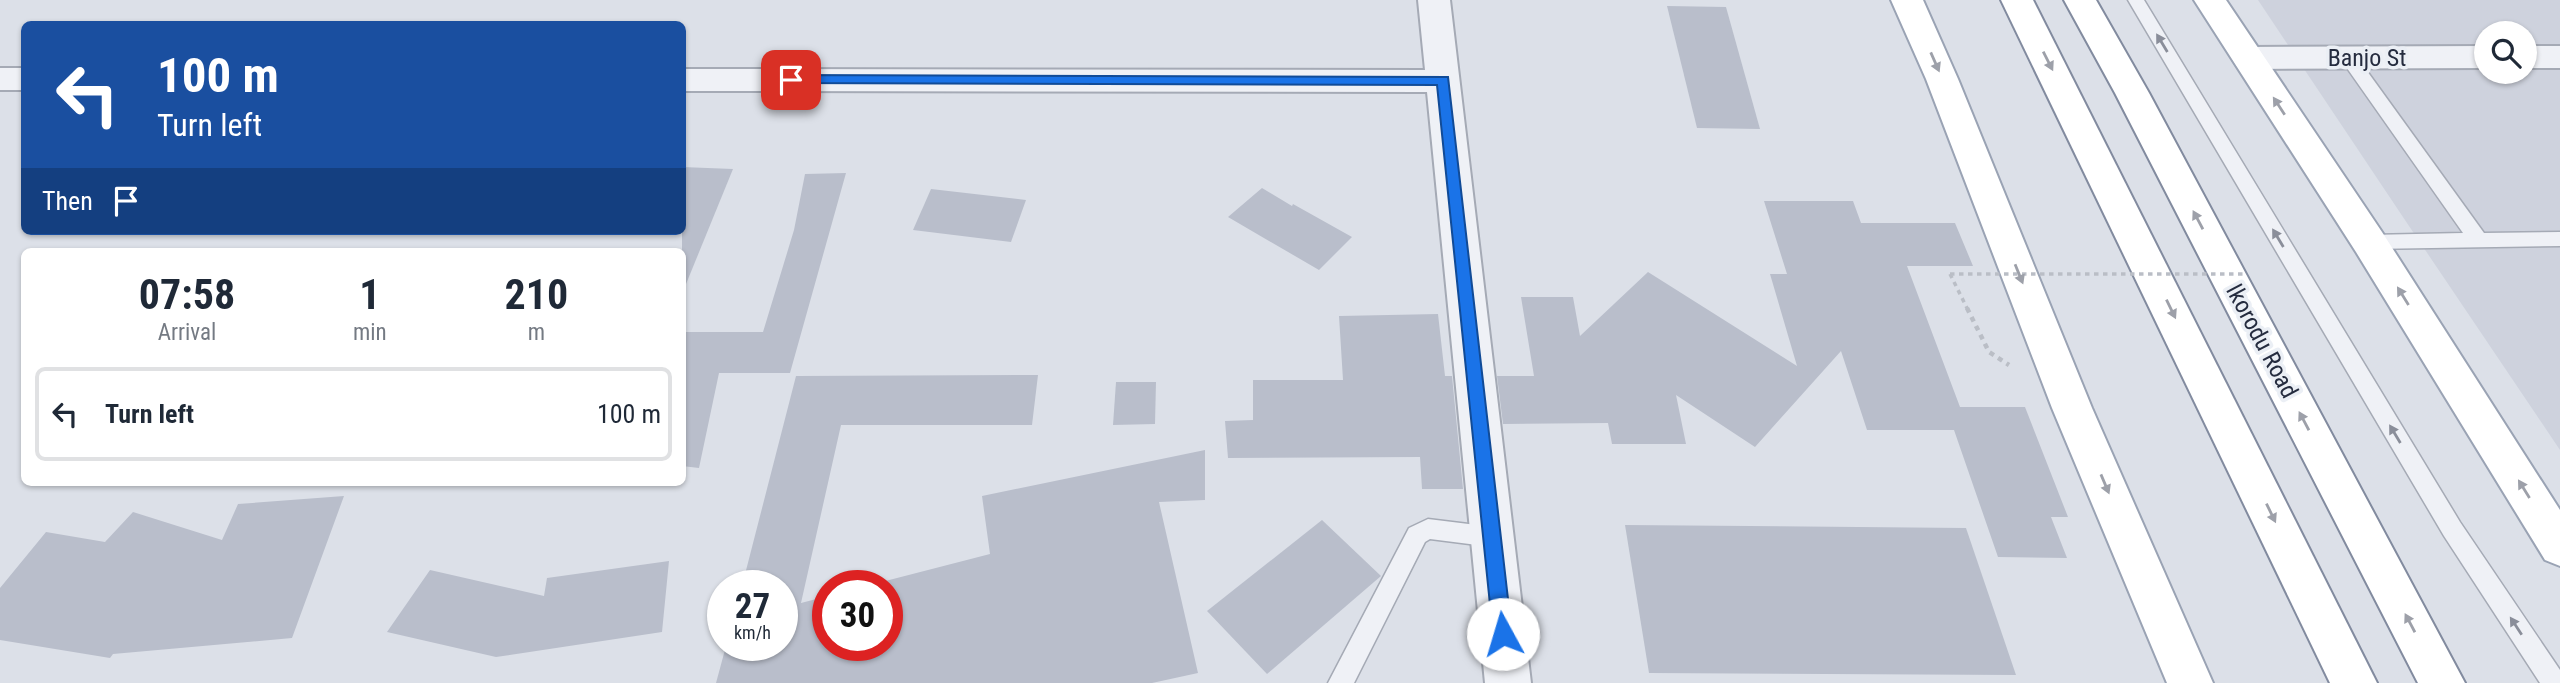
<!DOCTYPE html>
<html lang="en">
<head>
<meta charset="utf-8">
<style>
  body { margin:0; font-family:"Roboto Condensed",sans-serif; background:#f2f2f3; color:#1f2937; height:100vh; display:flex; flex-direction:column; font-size:26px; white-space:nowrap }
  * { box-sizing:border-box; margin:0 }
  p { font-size:23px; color:#747a83 }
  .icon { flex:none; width:38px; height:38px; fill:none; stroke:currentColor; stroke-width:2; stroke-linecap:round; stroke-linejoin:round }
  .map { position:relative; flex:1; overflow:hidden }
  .sheet { position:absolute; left:21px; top:248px; width:665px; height:238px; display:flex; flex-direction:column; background:#fff; border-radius:10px; box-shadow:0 2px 5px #0004 }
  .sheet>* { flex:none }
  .guide { position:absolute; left:21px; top:21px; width:665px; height:214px; border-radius:10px; box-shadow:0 2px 5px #0004; background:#1a4fa0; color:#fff; overflow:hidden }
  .buttons { position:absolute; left:2474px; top:21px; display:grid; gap:14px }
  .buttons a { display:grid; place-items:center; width:63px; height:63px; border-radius:50%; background:#fff; box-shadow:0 2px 5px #0004; font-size:35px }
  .speed { position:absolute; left:707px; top:570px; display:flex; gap:14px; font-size:35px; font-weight:700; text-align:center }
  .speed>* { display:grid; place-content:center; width:91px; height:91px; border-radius:50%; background:#fff; box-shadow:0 2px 5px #0004; line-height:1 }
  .speed small { font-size:18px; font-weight:400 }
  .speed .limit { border:10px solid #d22; background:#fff; color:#111 }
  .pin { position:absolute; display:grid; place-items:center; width:60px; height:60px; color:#fff; margin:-30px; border-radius:14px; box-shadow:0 4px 10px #0006 }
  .me { position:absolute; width:77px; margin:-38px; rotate:354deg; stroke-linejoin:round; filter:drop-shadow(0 0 5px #0008) }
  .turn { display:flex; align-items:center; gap:24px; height:147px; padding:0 21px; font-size:32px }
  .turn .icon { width:91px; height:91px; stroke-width:2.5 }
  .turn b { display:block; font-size:49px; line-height:60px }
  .then { display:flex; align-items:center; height:66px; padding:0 21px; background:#0003; gap:14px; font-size:26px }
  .eta { display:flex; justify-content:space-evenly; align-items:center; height:119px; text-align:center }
  .eta b { font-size:42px; font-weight:700; line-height:49px }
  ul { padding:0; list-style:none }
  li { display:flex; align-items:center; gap:21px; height:94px; margin:0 14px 10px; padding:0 7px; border:4px solid #e0e1e3; border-radius:10px }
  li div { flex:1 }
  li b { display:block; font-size:26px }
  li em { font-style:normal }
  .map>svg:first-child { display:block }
</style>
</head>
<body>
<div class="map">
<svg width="2560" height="683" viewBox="0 0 2560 683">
  <rect width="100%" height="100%" fill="#dce0e8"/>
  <!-- built -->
  <path fill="#ced2dd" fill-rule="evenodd" d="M2258 0H2560V450L2409 226ZM2487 33H2525V72H2487Z"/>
  <!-- building -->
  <g fill="#b9becb">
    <polygon points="1667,6 1726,7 1760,129 1697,128"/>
    <polygon points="682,167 733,169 684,289 682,289"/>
    <polygon points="846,173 790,373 719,373 699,468 682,466 682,332 763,332 794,230 805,174"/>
    <polygon points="1262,188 1292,206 1293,204 1352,237 1319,270 1228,217"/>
    <polygon points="931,189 1026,200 1011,242 913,230"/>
    <polygon points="1764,201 1853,201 1861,223 1955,223 1973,266 1907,266 1960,407 2025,407 2068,517 2051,517 2067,558 1998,557 1954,430 1867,430 1841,351 1755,447 1676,395 1686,444 1612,444 1608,423 1503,424 1497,376 1534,376 1521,297 1573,297 1580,336 1648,272 1797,366 1770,274 1787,274"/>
    <polygon points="1438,314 1445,376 1452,376 1463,489 1422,489 1420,457 1228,458 1225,421 1253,420 1253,380 1343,380 1339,316"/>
    <polygon points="1038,375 1032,425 841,425 801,603 828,596 828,646 887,646 887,586 866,586 990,554 982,496 1205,450 1205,500 1159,502 1198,673 1152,683 716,683 726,646 782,646 782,586 742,586 796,376"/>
    <polygon points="1116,382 1156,382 1155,424 1113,425"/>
    <polygon points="344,496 292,638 113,654 110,658 0,640 0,588 46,532 105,542 133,512 222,540 238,504"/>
    <polygon points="1322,520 1381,576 1267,674 1207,611"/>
    <polygon points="1625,525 1966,528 2016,675 1649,673"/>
    <polygon points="669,561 662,632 496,657 387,632 430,570 544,596 547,578"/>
  </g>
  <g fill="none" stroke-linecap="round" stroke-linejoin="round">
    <defs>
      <g id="service">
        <polygon points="2128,0 2144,0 2460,522 2560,670 2560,683 2540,683 2444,536"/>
        <polygon points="2348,51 2354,53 2484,233 2560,232 2560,246 2369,249 2362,247 2359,242 2362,237 2369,235 2463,233 2342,61 2339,57 2342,53"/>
        <polygon points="1428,519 1493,527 1501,530 1505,537 1501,544 1493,547 1430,539 1425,542 1354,683 1328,683 1409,528"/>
      </g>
      <g id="minor">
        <polygon points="1418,0 1450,0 1531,683 1485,683 1427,92 682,91 682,69 1425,70"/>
        <polygon points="2487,46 2487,68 2248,69 2237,66 2232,58 2237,50 2248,47"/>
        <rect x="2525" y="46" width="35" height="22"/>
        <rect x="0" y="68" width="24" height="22"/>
      </g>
      <g id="primary">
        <polygon points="1891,0 1923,0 1958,79 2092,408 2213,683 2167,683 2052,408 1926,79"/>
        <polygon points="2194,0 2226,0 2382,232 2560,510 2560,566 2545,560 2356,252"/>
      </g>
      <g id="motorway">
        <polygon points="2001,0 2033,0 2377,683 2330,683"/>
        <polygon points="2064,0 2096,0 2149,93 2465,683 2418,683 2115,93"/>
      </g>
    </defs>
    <!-- service casing -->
    <use href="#service" stroke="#a5aab5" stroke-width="3"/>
    <!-- minor casing -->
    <use href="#minor" stroke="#a5aab5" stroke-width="4"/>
    <!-- primary casing -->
    <use href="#primary" stroke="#9aa3b4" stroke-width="4"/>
    <!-- motorway casing -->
    <use href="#motorway" stroke="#828b9f" stroke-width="4"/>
    <!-- path-far1 -->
    <polyline stroke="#babec6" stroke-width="3.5" stroke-dasharray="4.5 4.5" stroke-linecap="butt" points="1950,274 1968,310"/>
    <!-- path -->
    <polyline stroke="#babec6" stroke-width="4.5" stroke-dasharray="5 5" stroke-linecap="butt" points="1967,308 1989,352 2009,365"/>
    <!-- service -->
    <use href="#service" fill="#eff1f6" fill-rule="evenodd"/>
    <!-- minor -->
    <use href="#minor" fill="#eff1f6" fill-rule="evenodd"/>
    <!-- primary -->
    <use href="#primary" fill="#fff" fill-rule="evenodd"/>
    <!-- motorway -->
    <use href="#motorway" fill="#fff" fill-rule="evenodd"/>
    <!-- path-bridge -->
    <polyline stroke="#babec6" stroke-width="3.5" stroke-dasharray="4.5 4.5" stroke-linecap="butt" points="1950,274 2246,274"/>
  </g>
  <!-- one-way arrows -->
  <defs><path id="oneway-solid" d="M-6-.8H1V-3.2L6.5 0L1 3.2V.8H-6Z" transform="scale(1.75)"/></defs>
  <g fill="#8a8e9a">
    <use href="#oneway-solid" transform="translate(2162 43) rotate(-121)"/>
    <use href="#oneway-solid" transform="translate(2278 238) rotate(-121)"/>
    <use href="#oneway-solid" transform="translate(2395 434) rotate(-121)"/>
    <use href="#oneway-solid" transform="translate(2516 626) rotate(-123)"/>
  </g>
  <g fill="#9da0a9">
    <use href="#oneway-solid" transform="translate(2048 61) rotate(63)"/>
    <use href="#oneway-solid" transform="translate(1935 62) rotate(66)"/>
    <use href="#oneway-solid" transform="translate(2279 106) rotate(-123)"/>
    <use href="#oneway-solid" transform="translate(2198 220) rotate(-118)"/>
    <use href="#oneway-solid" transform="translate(2019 274) rotate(68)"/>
    <use href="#oneway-solid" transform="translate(2403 296) rotate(-122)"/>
    <use href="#oneway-solid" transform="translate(2171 309) rotate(64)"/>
    <use href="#oneway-solid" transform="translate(2304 421) rotate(-118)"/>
    <use href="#oneway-solid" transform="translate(2105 484) rotate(67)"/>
    <use href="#oneway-solid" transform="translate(2524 489) rotate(-122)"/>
    <use href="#oneway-solid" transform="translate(2271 513) rotate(64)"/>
    <use href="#oneway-solid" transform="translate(2410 623) rotate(-118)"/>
  </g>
  <!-- route -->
  <polygon fill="#1a73e8" stroke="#114b97" stroke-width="2" points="791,75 1448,77 1512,634 1509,640 1503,643 1496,640 1493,634 1437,85 786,83 786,77"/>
  <g text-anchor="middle" stroke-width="7" stroke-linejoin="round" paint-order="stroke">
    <!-- street labels -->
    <g font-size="24" fill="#252c3f" stroke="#ebeff5">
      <text x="2367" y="66">Banjo St</text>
      <text transform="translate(2262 341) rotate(62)" y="8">Ikorodu Road</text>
    </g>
  </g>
</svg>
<div class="buttons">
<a><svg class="icon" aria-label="search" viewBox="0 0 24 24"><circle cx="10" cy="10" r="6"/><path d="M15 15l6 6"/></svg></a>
</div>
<div class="speed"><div>27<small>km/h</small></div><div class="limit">30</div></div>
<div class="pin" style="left:791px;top:80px;background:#d93025"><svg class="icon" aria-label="arrive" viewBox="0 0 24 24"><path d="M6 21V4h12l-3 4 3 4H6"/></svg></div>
<svg class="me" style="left:1503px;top:634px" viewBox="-20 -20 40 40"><circle r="19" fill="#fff"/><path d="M0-13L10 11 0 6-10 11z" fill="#1a73e8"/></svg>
<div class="guide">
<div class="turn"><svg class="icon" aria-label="left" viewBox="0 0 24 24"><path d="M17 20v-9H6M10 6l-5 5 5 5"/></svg><div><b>100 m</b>Turn left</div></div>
<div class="then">Then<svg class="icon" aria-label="arrive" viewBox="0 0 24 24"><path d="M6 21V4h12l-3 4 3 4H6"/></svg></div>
</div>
<section class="sheet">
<div class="eta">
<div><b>07:58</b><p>Arrival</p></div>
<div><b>1</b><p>min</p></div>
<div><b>210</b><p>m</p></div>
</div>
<ul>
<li><svg class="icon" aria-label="left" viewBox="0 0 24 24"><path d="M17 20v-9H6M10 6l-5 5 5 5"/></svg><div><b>Turn left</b></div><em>100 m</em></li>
</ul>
</section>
</div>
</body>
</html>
